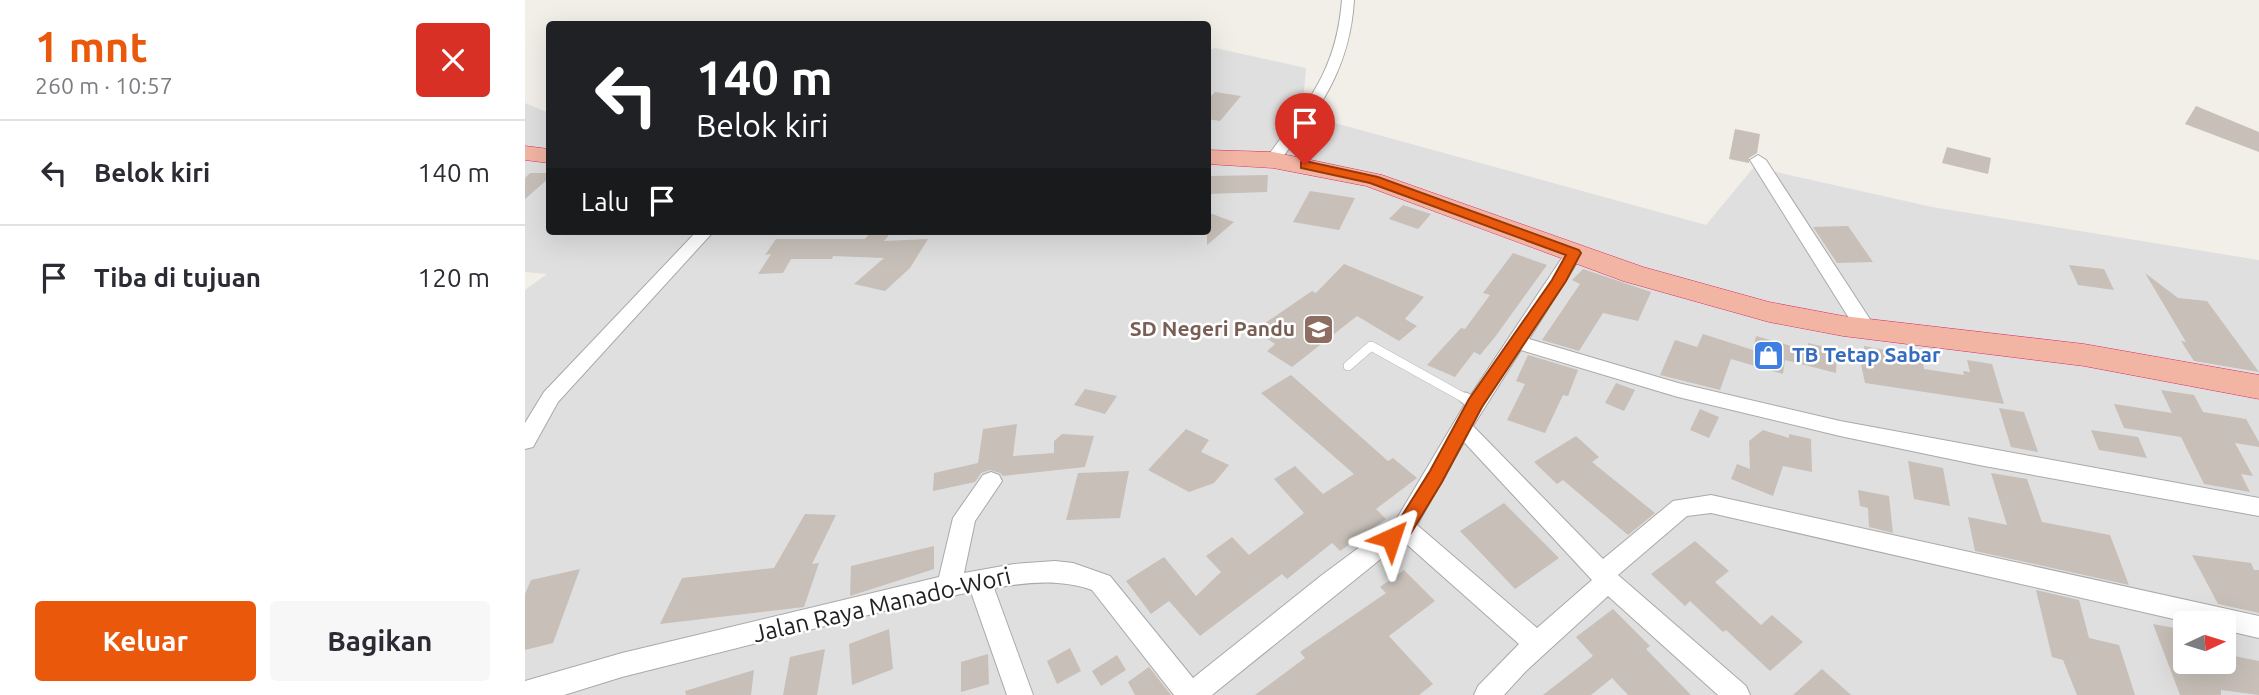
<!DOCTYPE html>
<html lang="id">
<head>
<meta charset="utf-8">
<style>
  body { margin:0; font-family:Ubuntu,sans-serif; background:#f7f7f7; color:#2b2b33; height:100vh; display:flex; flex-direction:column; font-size:26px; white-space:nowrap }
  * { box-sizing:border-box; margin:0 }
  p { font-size:23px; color:#7c7c81 }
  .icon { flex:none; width:38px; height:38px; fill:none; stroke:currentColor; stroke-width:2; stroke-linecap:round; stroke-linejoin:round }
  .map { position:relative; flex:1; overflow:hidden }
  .panel { display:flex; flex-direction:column; background:#fff; width:525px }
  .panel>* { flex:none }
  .hud { position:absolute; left:21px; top:21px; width:665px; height:214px; border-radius:7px; box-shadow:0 7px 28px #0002; background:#202124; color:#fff; overflow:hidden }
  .needle { width:46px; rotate:86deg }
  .fabs { position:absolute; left:1648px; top:611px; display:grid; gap:14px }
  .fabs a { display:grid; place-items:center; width:63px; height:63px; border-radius:7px; background:#fff; box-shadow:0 7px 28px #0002; font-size:35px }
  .pin { position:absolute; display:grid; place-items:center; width:60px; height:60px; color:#fff; margin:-72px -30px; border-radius:50% 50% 50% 0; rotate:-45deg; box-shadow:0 0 7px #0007 }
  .pin .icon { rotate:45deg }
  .me { position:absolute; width:77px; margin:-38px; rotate:42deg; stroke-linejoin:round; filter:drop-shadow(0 0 5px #0008) }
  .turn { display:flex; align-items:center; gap:24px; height:147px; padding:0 35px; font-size:32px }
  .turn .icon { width:91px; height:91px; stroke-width:2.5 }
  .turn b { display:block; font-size:49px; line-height:60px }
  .then { display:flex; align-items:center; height:66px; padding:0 35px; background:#0003; gap:14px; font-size:26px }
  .round { display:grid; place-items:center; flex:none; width:74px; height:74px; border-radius:7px; background:#f7f7f7 }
  .head { display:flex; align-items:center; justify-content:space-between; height:119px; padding:0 35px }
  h1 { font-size:42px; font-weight:700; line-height:52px; color:#ea580c }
  .primary-button { display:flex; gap:14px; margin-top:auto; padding:14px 35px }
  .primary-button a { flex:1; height:80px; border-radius:7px; background:#ea580c; color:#fff; font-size:28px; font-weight:700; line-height:80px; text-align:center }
  .primary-button a+a { background:#f7f7f7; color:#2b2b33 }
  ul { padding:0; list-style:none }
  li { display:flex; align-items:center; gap:21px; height:105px; padding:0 35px; border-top:2px solid #e1e1e2 }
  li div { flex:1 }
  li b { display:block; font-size:26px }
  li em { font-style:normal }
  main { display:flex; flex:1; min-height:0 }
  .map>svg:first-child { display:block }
</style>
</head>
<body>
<main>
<section class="panel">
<div class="head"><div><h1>1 mnt</h1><p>260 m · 10:57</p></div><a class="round" style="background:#d93025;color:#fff"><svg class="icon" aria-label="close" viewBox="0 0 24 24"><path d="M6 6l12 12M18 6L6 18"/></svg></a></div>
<ul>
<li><svg class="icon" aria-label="left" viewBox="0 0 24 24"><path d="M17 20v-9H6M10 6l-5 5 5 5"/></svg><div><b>Belok kiri</b></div><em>140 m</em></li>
<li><svg class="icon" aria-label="arrive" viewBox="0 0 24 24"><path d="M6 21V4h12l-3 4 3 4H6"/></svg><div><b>Tiba di tujuan</b></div><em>120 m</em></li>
</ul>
<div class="primary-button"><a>Keluar</a><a>Bagikan</a></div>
</section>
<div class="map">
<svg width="1734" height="695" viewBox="0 0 1734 695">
  <rect width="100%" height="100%" fill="#f2efe9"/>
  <!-- residential -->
  <path fill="#e0dfdf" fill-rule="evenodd" d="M690 48 781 68 777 114 1181 225 1229 167 1407 207 1734 260V695H0V290L22 274 0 272V103L24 113V231H682V51ZM1661 623H1699V662H1661Z"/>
  <!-- building -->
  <g fill="#c7bfb8">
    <polygon points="690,92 716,96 695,121 682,119 682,100"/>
    <polygon points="1671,106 1734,132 1734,152 1660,124"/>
    <polygon points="1210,129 1235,134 1232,153 1224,158 1224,163 1204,159"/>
    <polygon points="1422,147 1466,158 1463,174 1417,163"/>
    <polygon points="5,173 24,173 24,178 0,199 0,178"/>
    <polygon points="743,175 742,192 682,194 682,176"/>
    <polygon points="785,191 830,198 814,230 768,222"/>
    <polygon points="878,205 906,214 893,229 864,219"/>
    <polygon points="682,212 709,222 682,245"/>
    <polygon points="1323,226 1348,262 1312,263 1288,227"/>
    <polygon points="347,231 367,231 359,241 403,239 385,268 360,291 329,284 359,258 308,256 307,259 266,259 258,273 233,274 246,254 240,255 251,239 340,239"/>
    <polygon points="988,253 1022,265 970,337 955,355 949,352 930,377 902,365 936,328 940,329 965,295 958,293"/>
    <polygon points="819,264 899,297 880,319 892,326 874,341 832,316 767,367 742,351 750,344 730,330 787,291 791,293"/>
    <polygon points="1544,265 1579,269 1589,290 1553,285"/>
    <polygon points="1058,269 1126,292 1113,321 1078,313 1054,351 1017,340 1055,284 1047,280"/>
    <polygon points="1620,273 1653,298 1682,301 1734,372 1669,361 1656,341 1661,342"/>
    <polygon points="1178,334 1228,350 1231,336 1283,351 1283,343 1312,350 1311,373 1260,360 1258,374 1206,359 1195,390 1135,375 1150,340 1172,347"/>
    <polygon points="1339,346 1397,357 1399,369 1439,375 1438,371 1445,372 1442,360 1467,364 1479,404 1340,383 1334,355 1340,357"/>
    <polygon points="1003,355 1053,370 1043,396 1038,395 1020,433 982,420 1000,384 991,381"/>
    <polygon points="766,375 863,461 868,458 892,478 851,509 861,519 815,551 807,543 762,579 757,574 675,636 644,601 626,614 601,581 639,557 671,596 696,572 681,556 707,537 724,555 779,513 749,479 770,466 798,494 829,474 736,393"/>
    <polygon points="1091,383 1110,390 1099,411 1080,403"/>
    <polygon points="560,389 592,396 580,414 549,405"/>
    <polygon points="1636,390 1669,395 1678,412 1721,419 1734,442 1734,447 1710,443 1728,476 1716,474 1725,492 1679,484 1656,437 1599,428 1589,404 1647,413"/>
    <polygon points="1474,408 1499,412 1513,452 1486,447"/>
    <polygon points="1175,409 1194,417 1184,438 1165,430"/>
    <polygon points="492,424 488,456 529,453 529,441 537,434 569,436 560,467 478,476 475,473 465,470 456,473 450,482 408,491 409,473 453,463 458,429"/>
    <polygon points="661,429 684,440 676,452 704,465 689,483 664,492 623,470"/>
    <polygon points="1238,430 1264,438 1264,434 1286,439 1287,472 1258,466 1248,496 1206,479 1212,464 1225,469 1224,441"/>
    <polygon points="1566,430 1613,437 1622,458 1574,450"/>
    <polygon points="1051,436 1074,457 1067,462 1130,513 1103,535 1038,480 1032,484 1009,462"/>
    <polygon points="1383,461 1418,468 1425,506 1389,499"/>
    <polygon points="604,471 595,518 541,520 553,473"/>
    <polygon points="1466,473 1502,479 1517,522 1585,535 1604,585 1450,551 1443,517 1482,525"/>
    <polygon points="1333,490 1364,496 1368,533 1344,527 1343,508 1335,506"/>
    <polygon points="979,503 1034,558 990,589 935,531"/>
    <polygon points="280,514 311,515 287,564 294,563 279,607 135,624 157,578 249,568"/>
    <polygon points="1170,541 1204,571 1190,582 1236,625 1247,615 1278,642 1245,671 1201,630 1198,632 1165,601 1160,606 1126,574"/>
    <polygon points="409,546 409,569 325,596 326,566"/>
    <polygon points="1667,555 1726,563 1729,570 1734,570 1734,613 1693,604"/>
    <polygon points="55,569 28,643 0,650 0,594 6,580"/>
    <polygon points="879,570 910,601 864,636 908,684 894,695 730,695 780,658 775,652 861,593 855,587"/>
    <polygon points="1511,590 1554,600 1564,638 1594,645 1610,695 1552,695 1538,660 1527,657"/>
    <polygon points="1088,609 1125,646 1121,649 1166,695 1103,695 1087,678 1066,695 1018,695 1068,656 1051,637"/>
    <polygon points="1628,624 1661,630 1661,662 1699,662 1699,654 1734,661 1734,695 1696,690 1696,695 1655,695"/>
    <polygon points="364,629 368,669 327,685 324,644"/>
    <polygon points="545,648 556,671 532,684 522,661"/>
    <polygon points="300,649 292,695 258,695 265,657"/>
    <polygon points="463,654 464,684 436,692 436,662"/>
    <polygon points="592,655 601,670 576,686 567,671"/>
    <polygon points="624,667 646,695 610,695 603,682"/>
    <polygon points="1297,669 1326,695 1268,695"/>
    <polygon points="229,670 226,695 161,695 160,691"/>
  </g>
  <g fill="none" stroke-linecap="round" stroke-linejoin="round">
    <defs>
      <polyline id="service-far1" points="823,366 846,346 943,400"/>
      <polyline id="service" points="940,398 950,404"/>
      <g id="minor">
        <path d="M817 0H829C825 69 794 110 753 163H743L740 160C781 103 811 74 817 0Z"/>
        <polygon points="1233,155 1241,160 1348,324 1350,329 1348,334 1334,334 1225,160"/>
        <polygon points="172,231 189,231 33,402 8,447 0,449 0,423 19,392"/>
        <path d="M1049 248 1058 253 1004 339 1153 383 1315 421 1734 498V516L1454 465 1315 436 1153 397 996 350 948 426 1078 559 1148 501 1186 495 1734 616V638L1699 630V623H1666L1186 513 1162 516 1093 575 1221 686 1225 695H1193L1083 596 1001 671 979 695H949L953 686 994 644 878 541 687 695H649L567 590C535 579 503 582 469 588L508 695H482L446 592 391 603 97 677 39 695H0V681L97 653 414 577 428 518 458 475 466 472 474 475 477 481 450 521 439 573 489 564 530 561 548 563 585 576 668 678 797 575 871 520 943 399 1043 249ZM939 442 1067 580 1012 628 892 525Z"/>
      </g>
      <g id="trunk">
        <polygon points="0,146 24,149 24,163 0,160"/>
        <polygon points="682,150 748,152 857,175 1118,267 1244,302 1318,316 1559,344 1734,375 1734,399 1559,366 1318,336 1244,322 1098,281 841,186 748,168 682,164"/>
      </g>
    </defs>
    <!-- service-far1 casing -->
    <use href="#service-far1" stroke="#a9a9a9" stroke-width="10"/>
    <!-- service casing -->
    <use href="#service" stroke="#a9a9a9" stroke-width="13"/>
    <!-- minor casing -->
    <use href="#minor" stroke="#a9a9a9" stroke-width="2"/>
    <!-- trunk casing -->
    <use href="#trunk" stroke="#dc2a67" stroke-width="1"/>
    <!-- service-far1 -->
    <use href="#service-far1" stroke="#fff" stroke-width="9"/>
    <!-- service -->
    <use href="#service" stroke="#fff" stroke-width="11"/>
    <!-- minor -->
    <use href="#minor" fill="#fff" fill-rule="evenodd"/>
    <!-- trunk -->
    <use href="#trunk" fill="#f2b4a3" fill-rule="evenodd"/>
  </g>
  <!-- route -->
  <polygon fill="#ea580c" stroke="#983908" stroke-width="2" points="780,161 853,177 1054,250 1056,253 1041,281 957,407 917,482 886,533 866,546 859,544 856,538 873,522 905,471 944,399 1027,280 1041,255 845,183 776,168 776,162"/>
  <!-- icons -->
  <defs>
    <symbol id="school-square" viewBox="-11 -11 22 22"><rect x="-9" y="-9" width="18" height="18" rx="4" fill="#8d6e63" stroke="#fff"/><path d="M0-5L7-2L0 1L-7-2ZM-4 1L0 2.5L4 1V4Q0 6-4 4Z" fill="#fff"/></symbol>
    <symbol id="shop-square" viewBox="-11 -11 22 22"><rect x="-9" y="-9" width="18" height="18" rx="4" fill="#3f7fe0" stroke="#fff"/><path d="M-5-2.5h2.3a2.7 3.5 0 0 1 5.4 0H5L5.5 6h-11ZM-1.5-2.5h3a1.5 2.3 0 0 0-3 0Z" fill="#fff"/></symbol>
  </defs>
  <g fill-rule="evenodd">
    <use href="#school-square" x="776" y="312" width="35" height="35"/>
    <use href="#shop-square" x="1226" y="338" width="35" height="35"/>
  </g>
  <g text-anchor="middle" stroke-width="5" stroke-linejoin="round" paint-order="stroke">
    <!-- education labels -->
    <g font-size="21" font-weight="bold" fill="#785e54" stroke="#fff" text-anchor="end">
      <text x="770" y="336">SD Negeri Pandu</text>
    </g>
    <!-- shop labels -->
    <g font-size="21" font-weight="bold" fill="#366cbe" stroke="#fff" text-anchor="start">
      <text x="1267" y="362">TB Tetap Sabar</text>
    </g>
    <!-- near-street labels -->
    <g font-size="24" fill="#222" stroke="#fff">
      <text transform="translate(357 605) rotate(-13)" y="8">Jalan Raya Manado-Wori</text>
    </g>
  </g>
</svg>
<div class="fabs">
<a><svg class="needle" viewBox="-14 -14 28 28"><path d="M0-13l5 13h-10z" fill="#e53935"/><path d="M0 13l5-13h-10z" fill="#7c7c81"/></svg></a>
</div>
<div class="pin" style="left:780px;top:165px;background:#d93025"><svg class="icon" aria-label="arrive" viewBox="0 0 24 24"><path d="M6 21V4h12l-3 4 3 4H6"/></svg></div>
<svg class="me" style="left:866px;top:538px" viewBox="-20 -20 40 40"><path d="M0-17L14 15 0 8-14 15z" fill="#ea580c" stroke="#fff" stroke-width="4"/></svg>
<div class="hud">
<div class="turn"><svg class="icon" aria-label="left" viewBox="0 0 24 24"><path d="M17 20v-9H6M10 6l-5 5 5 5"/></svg><div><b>140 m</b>Belok kiri</div></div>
<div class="then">Lalu<svg class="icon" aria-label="arrive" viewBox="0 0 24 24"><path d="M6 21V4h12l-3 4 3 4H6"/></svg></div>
</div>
</div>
</main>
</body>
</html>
